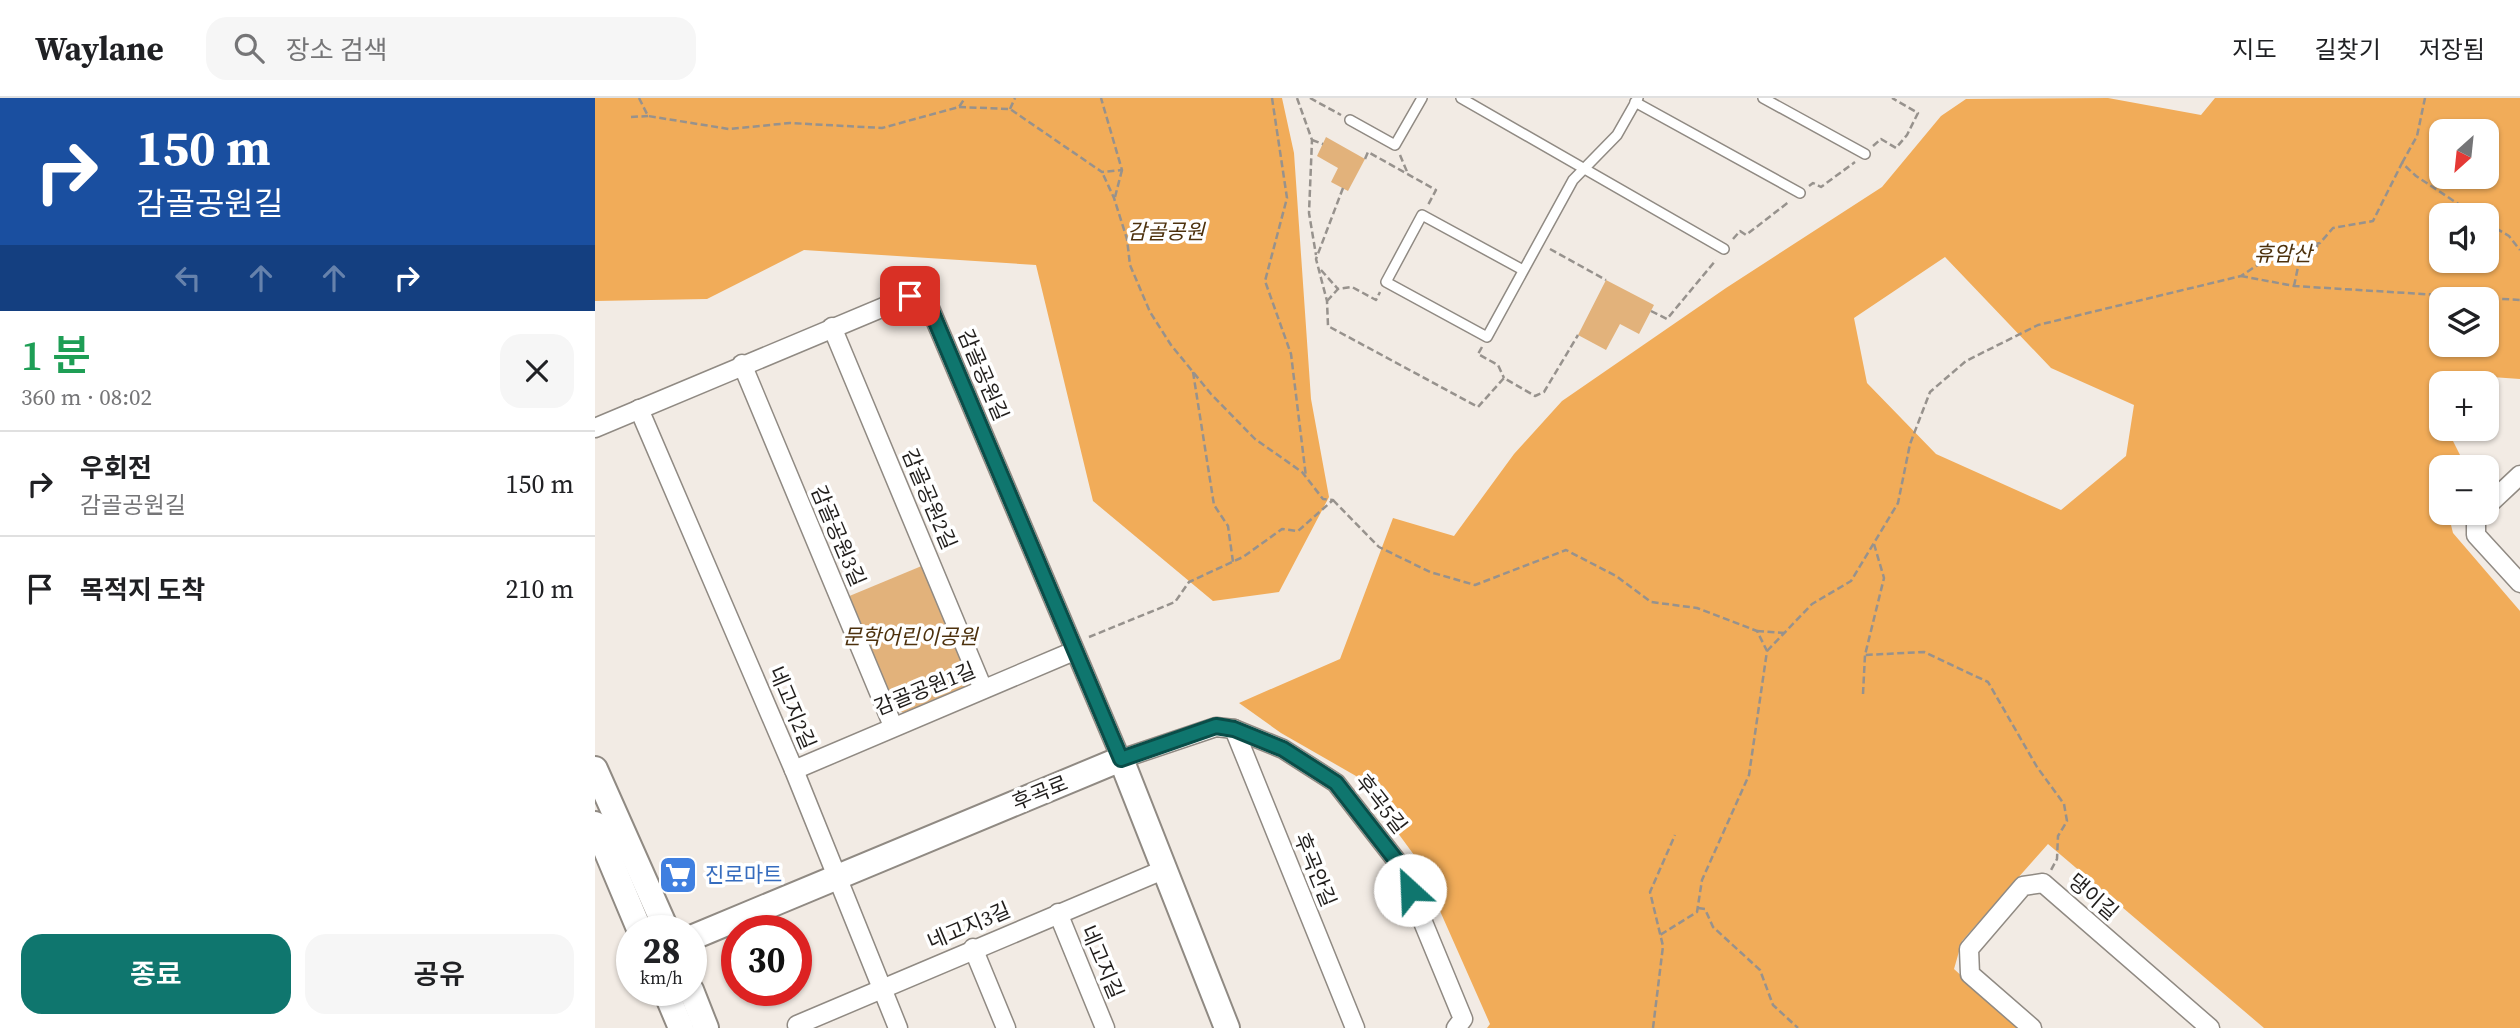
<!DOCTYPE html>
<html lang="ko">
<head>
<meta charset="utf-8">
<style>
  body { margin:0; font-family:"Source Serif 4","Noto Sans KR",serif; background:#f6f6f6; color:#202124; height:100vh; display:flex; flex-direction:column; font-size:26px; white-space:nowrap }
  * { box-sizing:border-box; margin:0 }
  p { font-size:23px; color:#757577 }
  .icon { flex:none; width:38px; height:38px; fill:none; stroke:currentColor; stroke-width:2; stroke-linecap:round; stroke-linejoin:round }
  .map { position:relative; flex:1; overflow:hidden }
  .drawer { display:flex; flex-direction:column; background:#fff; width:595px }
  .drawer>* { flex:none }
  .banner { background:#1a4fa0; color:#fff; overflow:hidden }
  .needle { width:46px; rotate:207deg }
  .buttons { position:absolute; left:1834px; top:21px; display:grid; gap:14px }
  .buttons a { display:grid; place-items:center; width:70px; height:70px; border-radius:14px; background:#fff; box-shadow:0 2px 5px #0004; font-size:35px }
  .speed { position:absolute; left:21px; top:817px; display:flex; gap:14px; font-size:35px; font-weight:700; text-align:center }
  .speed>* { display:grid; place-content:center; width:91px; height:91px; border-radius:50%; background:#fff; box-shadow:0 2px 5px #0004; line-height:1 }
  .speed small { font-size:18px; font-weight:400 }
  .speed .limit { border:10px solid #d22; background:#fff; color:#111 }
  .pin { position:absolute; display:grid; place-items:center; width:60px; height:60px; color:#fff; margin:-30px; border-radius:14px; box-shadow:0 4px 10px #0006 }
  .me { position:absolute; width:77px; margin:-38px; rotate:335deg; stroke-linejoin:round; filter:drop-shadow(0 0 5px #0008) }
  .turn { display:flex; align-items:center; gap:24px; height:147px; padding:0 21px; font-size:32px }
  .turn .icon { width:91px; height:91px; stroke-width:2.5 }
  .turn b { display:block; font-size:49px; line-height:60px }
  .lanes { display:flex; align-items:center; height:66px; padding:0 21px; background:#0003; justify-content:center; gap:35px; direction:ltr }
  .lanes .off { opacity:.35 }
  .round { display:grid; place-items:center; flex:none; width:74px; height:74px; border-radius:21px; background:#f6f6f6 }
  .summary { display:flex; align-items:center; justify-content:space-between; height:119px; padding:0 21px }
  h1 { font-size:42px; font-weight:600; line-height:52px; color:#1e9e55 }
  .primary-button { display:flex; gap:14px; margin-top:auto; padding:14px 21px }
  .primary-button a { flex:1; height:80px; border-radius:21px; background:#0f766e; color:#fff; font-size:28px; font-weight:600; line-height:80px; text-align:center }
  .primary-button a+a { background:#f6f6f6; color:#202124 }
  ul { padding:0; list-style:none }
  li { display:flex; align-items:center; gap:21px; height:105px; padding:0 21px; border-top:2px solid #e0e0e0 }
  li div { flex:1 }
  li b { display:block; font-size:26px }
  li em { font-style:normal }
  header { display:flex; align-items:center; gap:42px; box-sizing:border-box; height:98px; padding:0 35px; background:#fff; border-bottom:2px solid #e0e0e0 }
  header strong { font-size:33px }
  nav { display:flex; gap:38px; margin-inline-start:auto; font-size:24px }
  .search { width:490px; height:63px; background:#f6f6f6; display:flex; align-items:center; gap:18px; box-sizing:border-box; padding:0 24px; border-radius:21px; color:#757577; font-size:26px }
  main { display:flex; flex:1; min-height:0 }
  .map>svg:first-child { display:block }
</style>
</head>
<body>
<header>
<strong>Waylane</strong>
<div class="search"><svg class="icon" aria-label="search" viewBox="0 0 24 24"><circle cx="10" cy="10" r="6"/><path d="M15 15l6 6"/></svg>장소 검색</div>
<nav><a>지도</a><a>길찾기</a><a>저장됨</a></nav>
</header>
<main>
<section class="drawer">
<div class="banner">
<div class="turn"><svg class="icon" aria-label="right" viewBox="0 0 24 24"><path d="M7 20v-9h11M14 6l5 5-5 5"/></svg><div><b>150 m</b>감골공원길</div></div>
<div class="lanes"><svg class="icon off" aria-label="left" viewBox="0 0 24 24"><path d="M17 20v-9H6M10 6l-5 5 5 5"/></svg><svg class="icon off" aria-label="ahead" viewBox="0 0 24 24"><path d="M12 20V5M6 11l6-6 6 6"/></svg><svg class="icon off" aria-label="ahead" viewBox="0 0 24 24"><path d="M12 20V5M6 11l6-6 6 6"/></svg><svg class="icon" aria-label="right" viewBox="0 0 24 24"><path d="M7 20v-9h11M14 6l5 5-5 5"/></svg></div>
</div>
<div class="summary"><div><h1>1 분</h1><p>360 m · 08:02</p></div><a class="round"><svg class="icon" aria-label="close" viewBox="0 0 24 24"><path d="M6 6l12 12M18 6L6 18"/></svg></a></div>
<ul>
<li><svg class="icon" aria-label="right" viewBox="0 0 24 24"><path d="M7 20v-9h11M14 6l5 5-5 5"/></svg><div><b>우회전</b><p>감골공원길</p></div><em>150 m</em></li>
<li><svg class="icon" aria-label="arrive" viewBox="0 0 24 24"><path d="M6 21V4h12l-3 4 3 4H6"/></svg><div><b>목적지 도착</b></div><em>210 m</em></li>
</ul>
<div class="primary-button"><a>종료</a><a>공유</a></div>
</section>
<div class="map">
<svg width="1925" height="930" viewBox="0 0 1925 930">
  <rect width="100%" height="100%" fill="#f2ebe4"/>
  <!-- green -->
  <g fill="#e2b27b">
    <polygon points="731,39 770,61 753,93 736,84 743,70 722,58"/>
    <polygon points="1011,182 1059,207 1044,236 1025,226 1011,252 983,237"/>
    <polygon points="329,467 377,580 374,588 309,615 301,612 252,499"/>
  </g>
  <!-- forest -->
  <g fill="#f1ac59" fill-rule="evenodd">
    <polygon points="0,0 687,0 699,55 716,301 734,399 684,494 618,503 498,403 441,167 209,152 112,201 0,203"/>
    <path d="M1513 0 1606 17 1620 0H1925V281L1897 279 1888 285H1846V331H1852L1866 359 1862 369H1846V415H1853L1858 435 1925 513V930H1669L1453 746 1367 843 1359 871 1424 930H892L895 926 822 761 761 678 686 635 644 605 745 561 798 420 859 438 919 356 967 303 1131 190 1287 89 1346 18 1371 1ZM1846 33H1892V79H1846ZM1846 117H1892V163H1846ZM1350 159 1456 270 1539 307 1531 358 1466 412 1341 356 1272 285 1259 220ZM1846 201H1892V247H1846Z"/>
  </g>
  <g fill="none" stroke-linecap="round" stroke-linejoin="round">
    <defs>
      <g id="lane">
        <polyline points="866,0 1129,151"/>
        <polyline points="1168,0 1270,56"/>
        <polyline points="1040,4 1205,95"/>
        <polyline points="755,22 800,47 827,0"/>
        <polyline points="928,172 827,117 791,184 892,239 978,82 1022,37 1043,0"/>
      </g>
      <g id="street">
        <polyline points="237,229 388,591"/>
        <polyline points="147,266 298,628"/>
        <polyline points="44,311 199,672 303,930"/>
        <polyline points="0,330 315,198 332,203 526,661 621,629 639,631 688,651 741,685 804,766 868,921 861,930"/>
        <polyline points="1892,408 1925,377"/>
        <polyline points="1885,415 1881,418 1881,437 1925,485"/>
        <polyline points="639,631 760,930"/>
        <polyline points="199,672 479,553"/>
        <polyline points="463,815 510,930"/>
        <polyline points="378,850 411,930"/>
        <polyline points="203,930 202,927 568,772"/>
        <polyline points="1437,930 1375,876 1374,851 1428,788 1448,785 1615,930"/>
      </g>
      <g id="secondary">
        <polyline points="0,671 72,833"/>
        <polyline points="0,726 45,833"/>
        <polyline points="96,840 526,661 632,930"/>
        <polyline points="70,892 86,930"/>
        <polyline points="96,892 111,930"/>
      </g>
    </defs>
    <!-- lane casing -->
    <use href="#lane" stroke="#908a83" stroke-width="12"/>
    <!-- street casing -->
    <use href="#street" stroke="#908a83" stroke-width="21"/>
    <!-- secondary casing -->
    <use href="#secondary" stroke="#908a83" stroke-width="28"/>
    <!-- path -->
    <g stroke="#97928d" stroke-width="2.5" stroke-dasharray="7 3.5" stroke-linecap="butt">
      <polyline points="44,0 53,18 134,31 195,25 287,30 364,9 370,0"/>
      <polyline points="677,0 692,100 670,183 696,256 711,379"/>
      <polyline points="702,0 717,42 714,115 721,157"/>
      <polyline points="715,0 746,17"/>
      <polyline points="364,9 415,11 507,74 527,72 506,0"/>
      <polyline points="415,11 420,0"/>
      <polyline points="36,19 53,18"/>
      <polyline points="717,42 728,46"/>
      <polyline points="1278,48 1286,41 1301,50 1312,37 1323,15 1297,0"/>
      <polyline points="805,57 813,76"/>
      <polyline points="770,61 773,54 841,92 833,107"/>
      <polyline points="1807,65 1822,38 1830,0"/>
      <polyline points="1214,88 1218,85 1226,89 1260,64"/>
      <polyline points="748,90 721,161 732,203 733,228 883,309 909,280 940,298 949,294 983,237"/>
      <polyline points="520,99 527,72"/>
      <polyline points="1892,125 1914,138 1925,152"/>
      <polyline points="1138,141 1145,133 1151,137 1195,103"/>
      <polyline points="955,151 1011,182"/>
      <polyline points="726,172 743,191"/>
      <polyline points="1646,178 1699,188 1925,202"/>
      <polyline points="1699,188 1703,169 1725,145"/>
      <polyline points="732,203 743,191 757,189 781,202 785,194"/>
      <polyline points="1056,213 1072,221 1121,162"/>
      <polyline points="887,249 883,256 903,267 909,280"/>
      <polyline points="598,274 619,407 633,428 638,464"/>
      <polyline points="738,402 784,449 835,474 880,487 971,452 1021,478 1056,504 1102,510 1162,533 1172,553 1154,677 1107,782 1102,814 1065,837"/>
      <polyline points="1279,446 1289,480 1270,557 1329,554 1393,584 1442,669 1469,706 1472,723 1463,738 1462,761 1456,772"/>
      <polyline points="1162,533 1189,535"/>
      <polyline points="494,539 580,504 594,484 648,459 687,431 703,433 738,402 728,401 707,374 660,341 616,296 576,247 555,214 535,167 532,141 519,100 507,74"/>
      <polyline points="1172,553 1217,506 1256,483 1303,405 1315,346 1335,294 1371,263 1443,227 1646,178 1682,154 1725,145 1738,130 1778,123 1807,65 1821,78 1880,117"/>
      <polyline points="1268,596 1270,557"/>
      <polyline points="1103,810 1110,811 1118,829 1165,872 1178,907 1203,930"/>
      <polyline points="1058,930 1068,848 1055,794 1080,737"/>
    </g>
    <!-- lane -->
    <use href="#lane" stroke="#fff" stroke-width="9"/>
    <!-- street -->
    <use href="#street" stroke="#fff" stroke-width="18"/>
    <!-- secondary -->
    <use href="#secondary" stroke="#fff" stroke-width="24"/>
  </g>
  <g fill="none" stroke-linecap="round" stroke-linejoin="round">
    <defs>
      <polyline id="route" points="315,198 332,203 526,661 621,628 639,631 688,651 741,685 804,766 815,792"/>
    </defs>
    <!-- route casing -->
    <use href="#route" stroke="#0a4d48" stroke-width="18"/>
    <!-- route -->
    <use href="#route" stroke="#0f766e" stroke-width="12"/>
  </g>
  <!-- icons -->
  <defs>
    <symbol id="supermarket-square" viewBox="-11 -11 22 22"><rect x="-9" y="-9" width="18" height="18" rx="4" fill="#3f7fe0" stroke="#fff"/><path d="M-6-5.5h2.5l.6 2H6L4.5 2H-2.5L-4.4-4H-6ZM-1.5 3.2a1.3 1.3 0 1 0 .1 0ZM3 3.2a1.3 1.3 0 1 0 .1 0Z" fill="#fff"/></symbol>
  </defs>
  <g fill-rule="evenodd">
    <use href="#supermarket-square" x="61" y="755" width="44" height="44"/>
  </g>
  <g text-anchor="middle" stroke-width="7" stroke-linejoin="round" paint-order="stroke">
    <!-- park labels -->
    <g font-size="21" font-style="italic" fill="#4d310d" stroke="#fff">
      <text x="571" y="141">감골공원</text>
      <text x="1688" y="163">휴암산</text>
      <text x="315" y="546">문학어린이공원</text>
    </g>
    <!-- street labels -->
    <g font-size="21" fill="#211e1c" stroke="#fff">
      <text transform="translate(388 277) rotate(67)" y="7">감골공원길</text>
      <text transform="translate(334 401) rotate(67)" y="7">감골공원2길</text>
      <text transform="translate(243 438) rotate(67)" y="7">감골공원3길</text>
      <text transform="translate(330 591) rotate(-22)" y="7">감골공원1길</text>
      <text transform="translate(197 610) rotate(67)" y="7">네고지2길</text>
      <text transform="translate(445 695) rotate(-22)" y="7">후곡로</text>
      <text transform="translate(786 706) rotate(52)" y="7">후곡5길</text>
      <text transform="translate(720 772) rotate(68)" y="7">후곡안길</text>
      <text transform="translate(1498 799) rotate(41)" y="7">댕이길</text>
      <text transform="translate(374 828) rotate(-23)" y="7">네고지3길</text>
      <text transform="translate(507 864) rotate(67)" y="7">네고지길</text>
    </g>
    <!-- shop labels -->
    <g font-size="21" fill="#366cbe" stroke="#fff" text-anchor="start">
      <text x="110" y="784">진로마트</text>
    </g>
  </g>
</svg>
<div class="buttons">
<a><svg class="needle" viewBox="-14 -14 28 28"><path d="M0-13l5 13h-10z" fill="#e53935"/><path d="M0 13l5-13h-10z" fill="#757577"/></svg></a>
<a><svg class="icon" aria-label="sound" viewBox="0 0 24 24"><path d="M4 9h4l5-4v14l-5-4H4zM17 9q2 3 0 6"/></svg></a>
<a><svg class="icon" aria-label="layers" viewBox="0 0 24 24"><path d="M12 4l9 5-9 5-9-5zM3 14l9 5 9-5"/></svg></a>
<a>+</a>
<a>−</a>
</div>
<div class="speed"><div>28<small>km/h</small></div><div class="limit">30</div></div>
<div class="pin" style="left:315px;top:198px;background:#d93025"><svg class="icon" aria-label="arrive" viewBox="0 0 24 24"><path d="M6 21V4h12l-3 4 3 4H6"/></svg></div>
<svg class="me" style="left:815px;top:792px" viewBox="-20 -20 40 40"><circle r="19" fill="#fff"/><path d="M0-13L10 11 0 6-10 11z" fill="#0f766e"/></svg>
</div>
</main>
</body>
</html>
